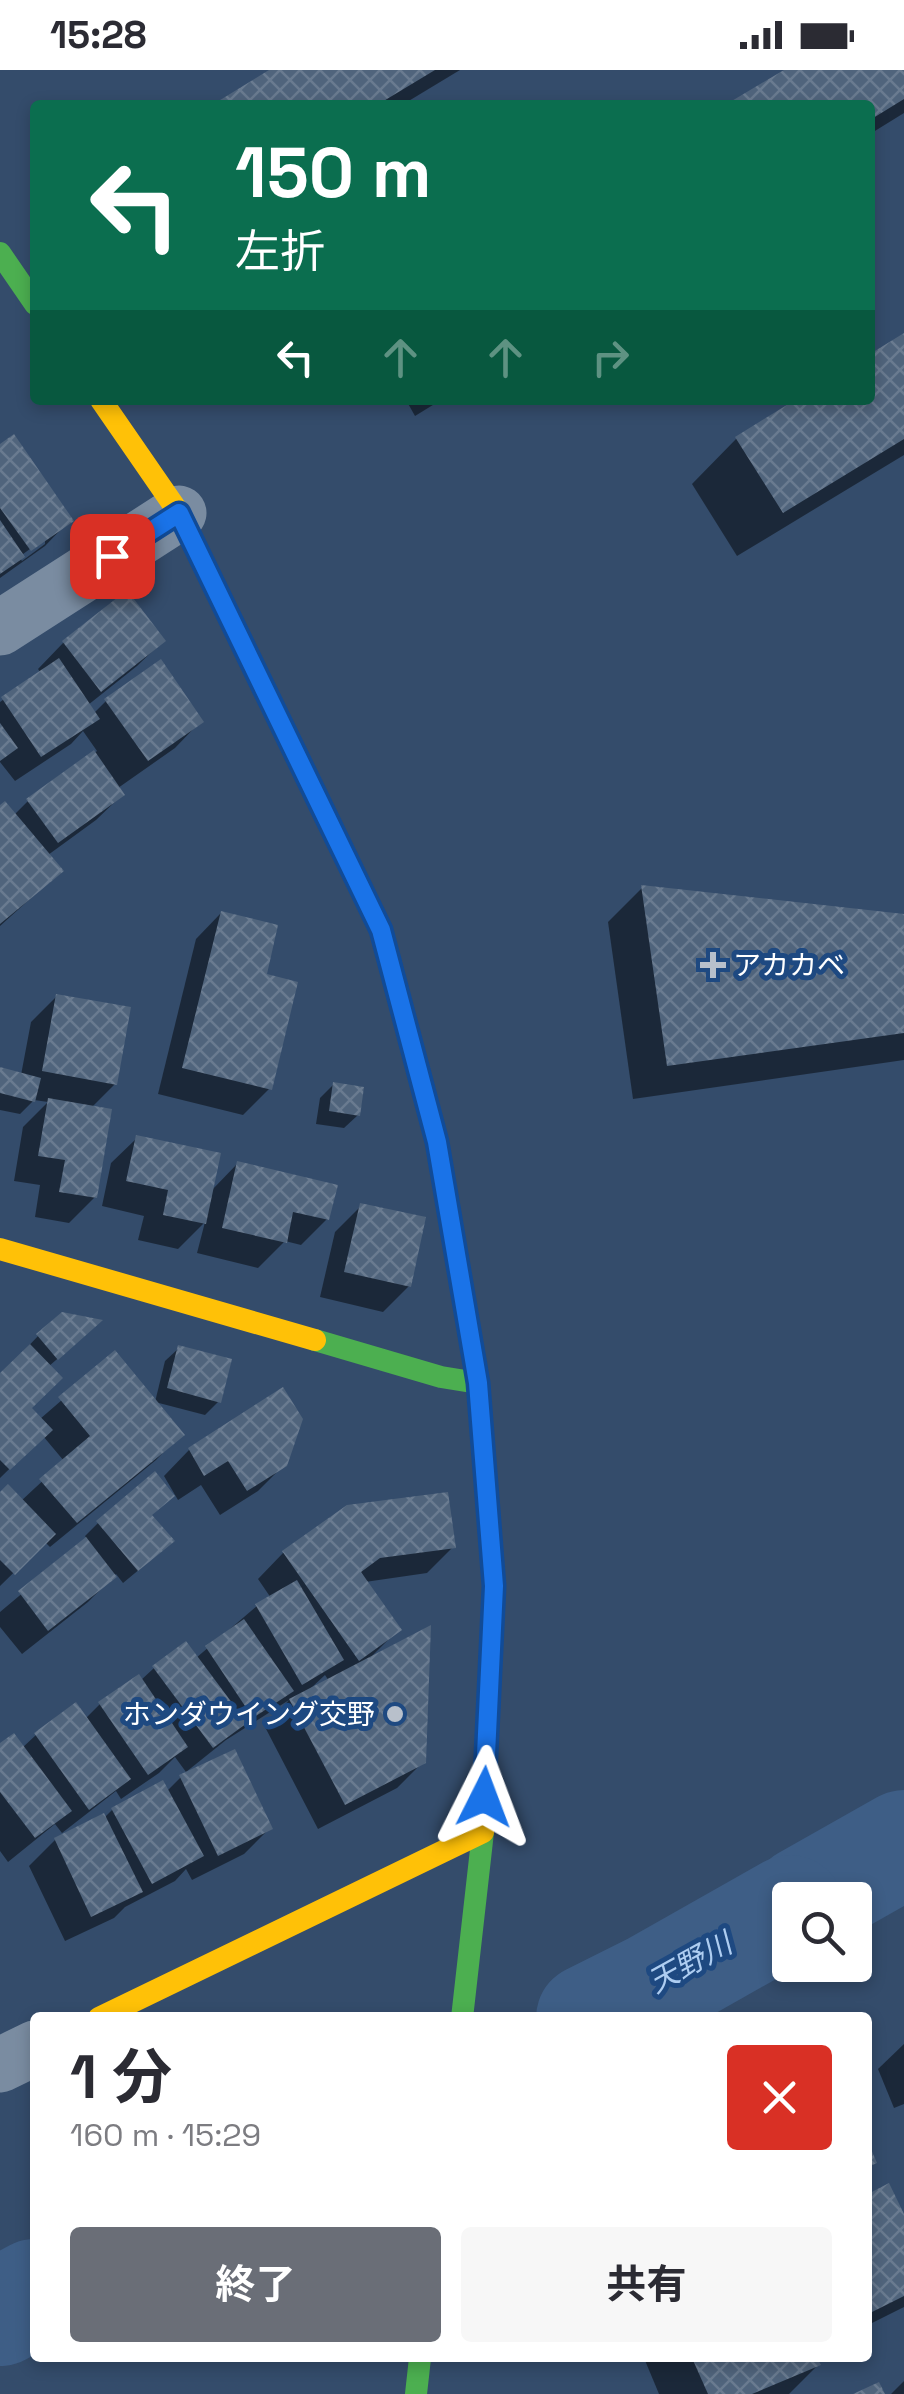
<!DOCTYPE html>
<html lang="ja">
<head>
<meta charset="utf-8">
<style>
  body { margin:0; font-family:"Space Grotesk","Noto Sans JP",sans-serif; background:#f7f7f7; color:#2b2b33; height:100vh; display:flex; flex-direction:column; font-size:38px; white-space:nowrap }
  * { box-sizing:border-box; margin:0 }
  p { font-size:32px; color:#7c7c81 }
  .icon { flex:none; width:55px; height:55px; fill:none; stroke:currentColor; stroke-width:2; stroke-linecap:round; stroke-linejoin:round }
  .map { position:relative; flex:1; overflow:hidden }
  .drawer { position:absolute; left:30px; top:1942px; width:842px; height:350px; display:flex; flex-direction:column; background:#fff; border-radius:10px; box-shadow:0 5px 15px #0003 }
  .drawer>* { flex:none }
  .hud { position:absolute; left:30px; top:30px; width:845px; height:305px; border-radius:10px; box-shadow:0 5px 15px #0003; background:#0b6e4f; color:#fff; overflow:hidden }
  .buttons { position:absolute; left:772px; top:1812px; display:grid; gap:20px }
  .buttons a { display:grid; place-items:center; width:100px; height:100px; border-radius:10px; background:#fff; box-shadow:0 5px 15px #0003; font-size:50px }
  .pin { position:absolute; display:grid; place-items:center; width:85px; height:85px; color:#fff; margin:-42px; border-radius:20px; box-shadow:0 5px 15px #0006 }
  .me { position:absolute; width:110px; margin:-55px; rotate:3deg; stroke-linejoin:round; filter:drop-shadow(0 0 8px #0008) }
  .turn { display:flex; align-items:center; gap:35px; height:210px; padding:0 40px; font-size:45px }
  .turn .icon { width:130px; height:130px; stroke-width:2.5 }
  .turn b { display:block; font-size:70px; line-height:85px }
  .lanes { display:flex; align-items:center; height:95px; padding:0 40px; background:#0003; justify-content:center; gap:50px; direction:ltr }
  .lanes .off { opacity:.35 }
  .round { display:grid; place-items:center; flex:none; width:105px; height:105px; border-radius:10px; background:#f7f7f7 }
  .headline { display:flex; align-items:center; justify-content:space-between; height:170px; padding:0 40px }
  h1 { font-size:60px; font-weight:700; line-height:75px }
  .action { display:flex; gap:20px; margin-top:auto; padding:20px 40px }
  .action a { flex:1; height:115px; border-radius:10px; background:#6a6e77; color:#fff; font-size:40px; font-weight:700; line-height:115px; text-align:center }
  .action a+a { background:#f7f7f7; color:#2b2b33 }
  .status { display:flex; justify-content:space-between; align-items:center; height:70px; padding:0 50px; background:#fff; direction:ltr }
  .status svg { height:28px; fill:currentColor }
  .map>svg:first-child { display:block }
</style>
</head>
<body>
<div class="status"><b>15:28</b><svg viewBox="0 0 49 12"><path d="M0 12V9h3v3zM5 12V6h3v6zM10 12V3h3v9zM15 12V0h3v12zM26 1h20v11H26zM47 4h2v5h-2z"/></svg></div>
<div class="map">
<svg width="904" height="2324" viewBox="0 0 904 2324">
  <defs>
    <pattern id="building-cross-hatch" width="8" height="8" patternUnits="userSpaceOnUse" patternTransform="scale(2.5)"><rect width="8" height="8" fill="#50647c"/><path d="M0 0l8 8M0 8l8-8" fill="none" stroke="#6a7b90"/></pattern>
  </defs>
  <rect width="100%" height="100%" fill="#344c6b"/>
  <!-- shadow -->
  <g fill="#0007" fill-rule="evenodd">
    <polygon points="274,0 460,0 402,35 217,35"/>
    <polygon points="789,0 904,0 904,43 870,64 870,35 730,35"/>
    <polygon points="904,266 904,385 737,486 692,414 736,369 799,330 870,330 870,287"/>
    <polygon points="406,330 441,330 415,346"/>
    <path d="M0 377 70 450 45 476 0 508ZM45 468V474L22 491 19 487Z"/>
    <polygon points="126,524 163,571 137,596 88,635 93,644 106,631 200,652 175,678 118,718 122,725 96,750 48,785 61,801 0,856 0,738 14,745 28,731 97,681 83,661 71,674 15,711 0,692 0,632 41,603 38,599 63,573"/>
    <polygon points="642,818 904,846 904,990 633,1029 608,852"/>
    <polygon points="221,843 264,906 269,1019 243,1045 158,1024 196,869"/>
    <polygon points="57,926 115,1014 91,1038 95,1127 69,1153 35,1147 40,1115 14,1111 23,1057 48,1032 34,1030 20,1044 0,1040 0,1000 21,1005 31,952"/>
    <polygon points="333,1015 358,1045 344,1058 316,1054 320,1028"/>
    <polygon points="137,1068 211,1121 238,1093 327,1149 301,1175 285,1171 258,1198 197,1183 205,1152 178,1179 138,1170 144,1146 102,1136 111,1093"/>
    <polygon points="361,1136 409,1216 383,1242 320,1227 335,1162"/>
    <polygon points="87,1263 48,1297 29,1338 40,1349 115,1284 181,1364 156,1390 50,1477 45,1472 0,1516 0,1426 21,1431 64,1391 43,1366 0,1408 0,1306 38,1266"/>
    <polygon points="179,1278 218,1332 205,1345 155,1332 165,1291"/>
    <polygon points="282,1321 285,1394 258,1421 220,1445 201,1415 178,1430 164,1406 189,1380"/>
    <polygon points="173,1424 150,1446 158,1484 123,1513 116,1504 88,1532 22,1584 0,1557 0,1542 87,1469 85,1466 98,1453"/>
    <path d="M348 1438 453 1477 427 1503 365 1512 398 1560 370 1588 423 1692 397 1718 318 1759 265 1657 289 1630 226 1670 186 1702 175 1687 159 1703 121 1729 116 1721 62 1763 55 1754 8 1792 0 1781V1676L22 1678 36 1665 85 1649 100 1634 140 1611 154 1598 196 1588 257 1536 271 1528 258 1509 283 1483ZM325 1605 329 1611 310 1619Z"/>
    <polygon points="181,1707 270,1758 244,1784 192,1810 186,1799 175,1811 125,1837 114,1848 65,1871 29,1796 55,1770 104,1748 112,1740 167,1721"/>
    <polygon points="904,1974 904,2034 894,2038 878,1999"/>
    <polygon points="888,2117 904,2150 904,2237 868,2255 868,2127"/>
    <polygon points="644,2288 815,2288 818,2295 789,2324 659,2324"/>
    <polygon points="904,2311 904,2324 891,2324"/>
  </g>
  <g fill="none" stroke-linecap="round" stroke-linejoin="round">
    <!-- river -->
    <g stroke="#3e5e86" stroke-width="108">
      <polyline points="805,1830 904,1774"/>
      <polyline points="590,1948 654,1916 790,1839"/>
      <polyline points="0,2242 35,2223"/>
    </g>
  </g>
  <!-- building -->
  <g fill="url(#building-cross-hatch)">
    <polygon points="269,0 435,0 377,35 212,35"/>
    <polygon points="784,0 904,0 904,29 870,50 870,35 725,35"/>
    <polygon points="904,263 904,369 783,443 735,367 795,330 870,330 870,284"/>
    <polygon points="14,364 74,451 31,481 0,438 0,374"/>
    <polygon points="0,450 25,487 0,504"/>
    <polygon points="127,520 166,571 101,622 62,571"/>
    <polygon points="59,588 100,649 41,687 1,627"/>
    <polygon points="161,589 204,652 148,691 104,629"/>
    <polygon points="0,653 18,678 0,691"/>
    <polygon points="94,680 125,725 58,773 26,729"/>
    <polygon points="5,731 64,801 0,854 0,735"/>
    <polygon points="641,815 904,844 904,963 667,996"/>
    <polygon points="221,841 278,855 267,904 298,912 272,1020 182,998"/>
    <polygon points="56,924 131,937 117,1015 42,1001"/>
    <polygon points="0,997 41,1008 35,1032 0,1023"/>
    <polygon points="333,1012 364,1017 360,1046 329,1041"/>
    <polygon points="48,1028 112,1039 97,1128 59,1122 65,1090 38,1086"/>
    <polygon points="136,1065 221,1083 206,1154 163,1145 168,1120 126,1111"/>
    <polygon points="237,1091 338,1115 329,1150 293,1142 287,1173 222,1158"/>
    <polygon points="360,1133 426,1147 411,1217 344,1202"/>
    <polygon points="62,1242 103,1250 58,1290 36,1264"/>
    <polygon points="30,1274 63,1308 32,1338 53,1360 10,1400 0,1390 0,1303"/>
    <polygon points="178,1275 232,1289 221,1333 167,1318"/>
    <polygon points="115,1280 185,1365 77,1453 39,1409 90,1366 58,1327"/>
    <polygon points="283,1317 303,1349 287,1396 247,1421 228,1391 204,1406 188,1378"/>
    <polygon points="155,1401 175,1426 152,1445 175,1471 138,1501 96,1451"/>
    <polygon points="8,1414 56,1464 15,1505 0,1490 0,1422"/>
    <polygon points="448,1422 456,1478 380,1488 361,1502 402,1560 359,1591 282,1481 347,1435"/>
    <polygon points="86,1467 117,1507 48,1561 18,1521"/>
    <polygon points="297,1510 344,1590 302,1615 255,1534"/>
    <polygon points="244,1549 294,1621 253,1648 205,1576"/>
    <polygon points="431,1555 426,1693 345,1735 289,1629"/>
    <polygon points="186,1571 247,1653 213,1678 152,1596"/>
    <polygon points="139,1604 188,1677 148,1705 98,1632"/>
    <polygon points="76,1632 131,1709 89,1740 34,1663"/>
    <polygon points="14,1663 72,1741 35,1768 0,1722 0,1673"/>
    <polygon points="235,1679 273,1759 218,1786 179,1705"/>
    <polygon points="163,1710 204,1786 152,1814 111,1738"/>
    <polygon points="104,1743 143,1822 91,1847 54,1768"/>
    <polygon points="868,2072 877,2093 868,2097"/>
    <polygon points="889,2113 904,2144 904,2226 868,2244 868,2124"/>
    <polygon points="692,2288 817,2288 821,2295 752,2324 708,2324"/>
    <polygon points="879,2312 885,2324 853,2324"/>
  </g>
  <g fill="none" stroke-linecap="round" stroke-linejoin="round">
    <!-- street -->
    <g stroke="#7a8ca1" stroke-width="55">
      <polyline points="0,558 179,443"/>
      <polyline points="0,1995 35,1978"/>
    </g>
    <!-- fast -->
    <g stroke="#4caf50" stroke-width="22">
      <polyline points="0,183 35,234"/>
      <polyline points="386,879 437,1072 478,1313 494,1516 483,1762 462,1948"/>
      <polyline points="315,1270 441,1307 478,1313"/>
      <polyline points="416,2324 420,2288"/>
    </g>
    <!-- slow -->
    <g stroke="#ffc107" stroke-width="22">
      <polyline points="101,330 179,443 381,861 386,879"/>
      <polyline points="0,1179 315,1270"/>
      <polyline points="99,1948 483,1762"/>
    </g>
  </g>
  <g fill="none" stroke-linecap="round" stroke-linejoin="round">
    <defs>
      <polyline id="route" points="112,486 179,443 381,860 437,1072 478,1313 494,1516 484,1727"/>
    </defs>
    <!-- route casing -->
    <use href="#route" stroke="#114b97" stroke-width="25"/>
    <!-- route -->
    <use href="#route" stroke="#1a73e8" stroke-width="18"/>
  </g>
  <!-- markers -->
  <g fill="#b8c0cb" stroke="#1e4981" stroke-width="4">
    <path d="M708 880h10v10h10v10h-10v10h-10v-10h-10v-10h10z"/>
    <circle cx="395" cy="1644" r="10"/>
  </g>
  <g text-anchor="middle" stroke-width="10" stroke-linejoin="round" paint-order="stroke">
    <!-- poi labels -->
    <g font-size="28" fill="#fff" stroke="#1e4981" text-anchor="start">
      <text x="733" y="905">アカカベ</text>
      <text x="375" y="1654" text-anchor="end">ホンダウイング交野</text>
    </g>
    <!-- water labels -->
    <g font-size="30" font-style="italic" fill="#aecdf1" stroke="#1e4981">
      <text transform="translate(690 1893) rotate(-29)" y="10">天野川</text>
    </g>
  </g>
</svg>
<div class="buttons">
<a><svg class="icon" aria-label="search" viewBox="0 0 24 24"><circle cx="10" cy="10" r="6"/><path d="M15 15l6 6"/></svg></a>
</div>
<div class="pin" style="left:112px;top:486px;background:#d93025"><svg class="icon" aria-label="arrive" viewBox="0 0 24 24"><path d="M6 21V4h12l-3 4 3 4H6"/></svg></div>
<svg class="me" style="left:484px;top:1727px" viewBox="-20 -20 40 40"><path d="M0-17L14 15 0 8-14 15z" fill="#1a73e8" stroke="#fff" stroke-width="4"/></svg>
<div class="hud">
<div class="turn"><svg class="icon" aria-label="left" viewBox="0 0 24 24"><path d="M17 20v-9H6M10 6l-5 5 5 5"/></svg><div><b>150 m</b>左折</div></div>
<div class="lanes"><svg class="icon" aria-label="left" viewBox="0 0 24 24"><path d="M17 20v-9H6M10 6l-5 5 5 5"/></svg><svg class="icon off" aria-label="ahead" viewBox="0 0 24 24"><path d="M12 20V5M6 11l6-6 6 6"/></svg><svg class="icon off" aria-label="ahead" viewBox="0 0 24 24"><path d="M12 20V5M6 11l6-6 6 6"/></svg><svg class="icon off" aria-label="right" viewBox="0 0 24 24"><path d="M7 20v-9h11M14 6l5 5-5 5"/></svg></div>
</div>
<section class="drawer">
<div class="headline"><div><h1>1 分</h1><p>160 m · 15:29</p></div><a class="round" style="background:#d93025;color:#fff"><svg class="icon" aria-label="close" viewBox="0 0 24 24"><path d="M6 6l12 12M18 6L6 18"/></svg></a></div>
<div class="action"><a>終了</a><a>共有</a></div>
</section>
</div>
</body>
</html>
